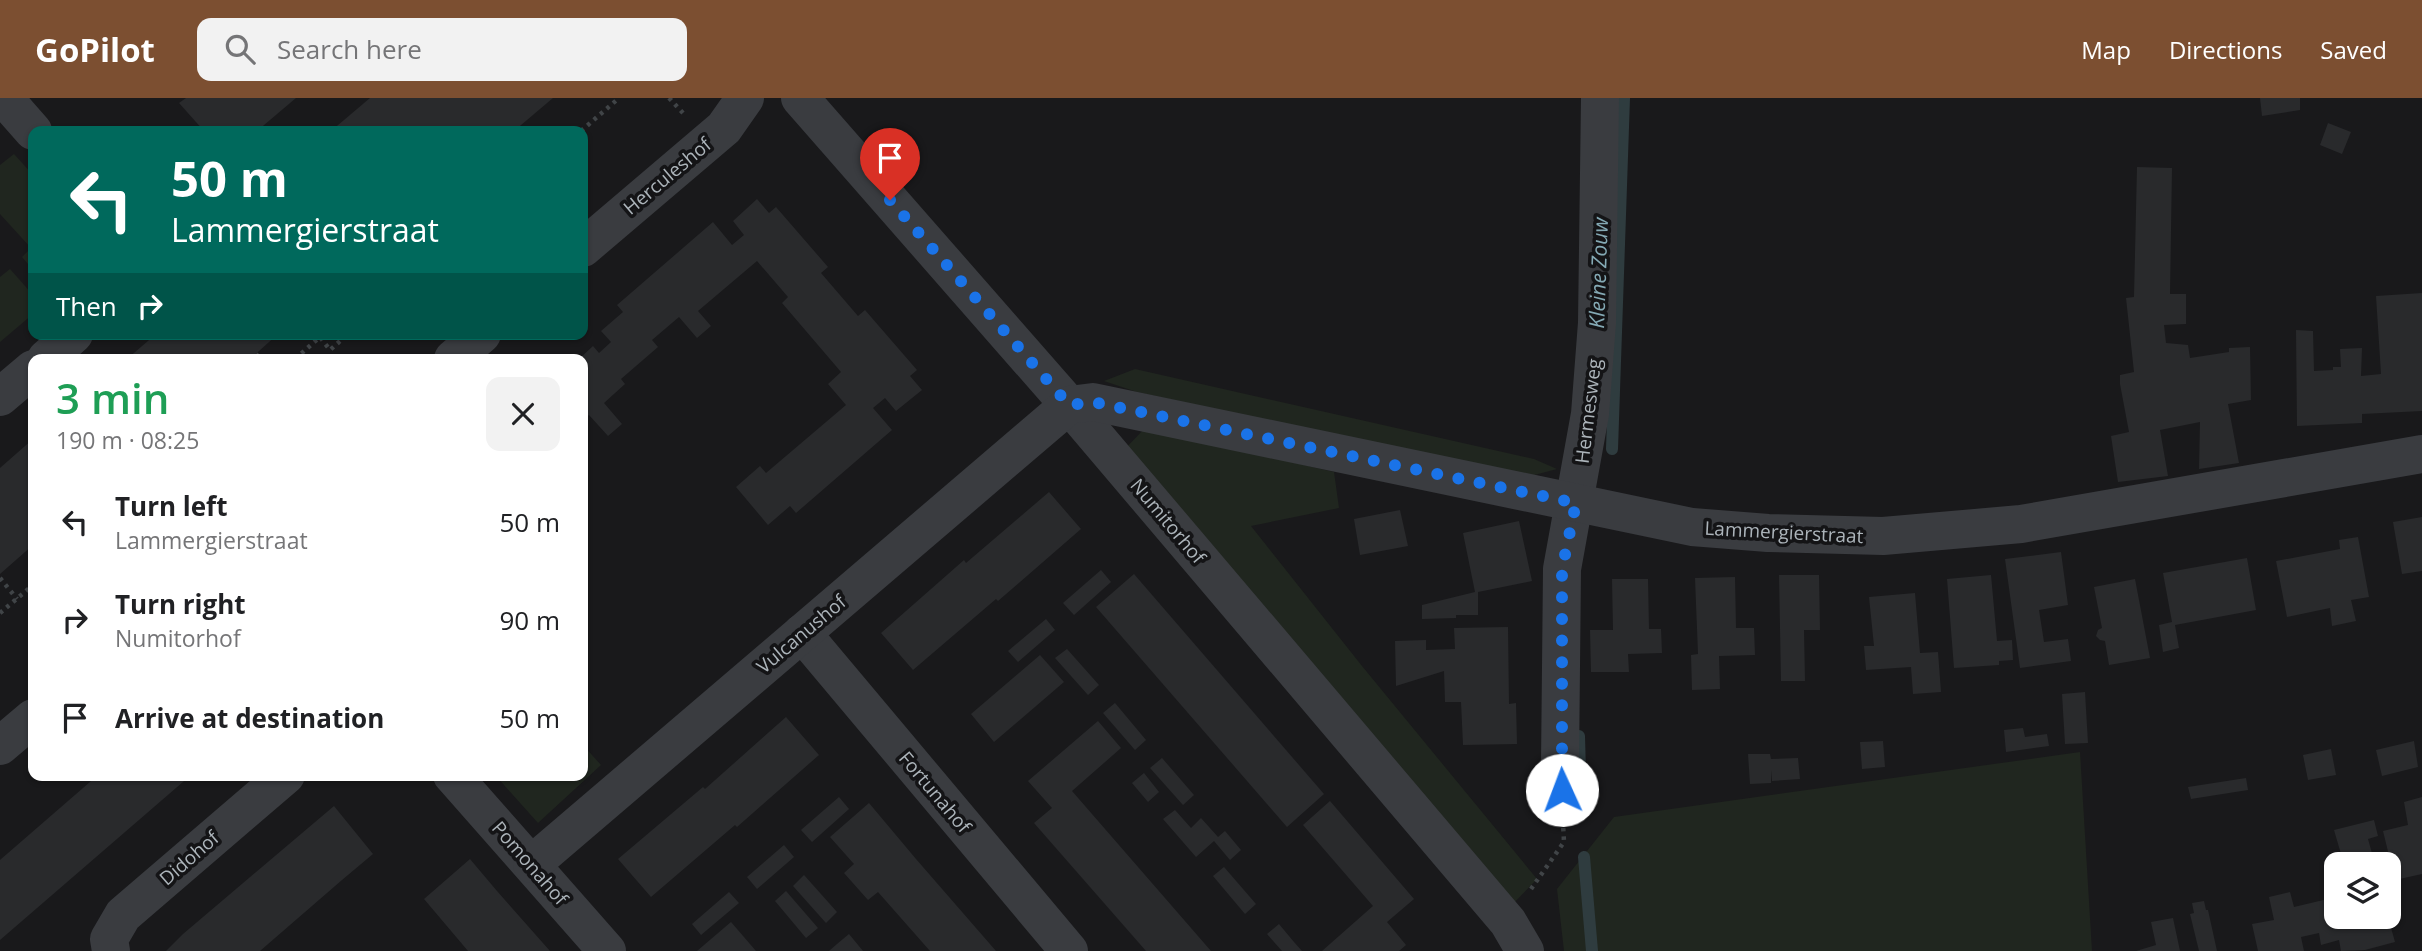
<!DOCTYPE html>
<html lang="en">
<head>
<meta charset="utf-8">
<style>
  body { margin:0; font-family:"Open Sans",sans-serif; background:#f2f2f2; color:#202124; height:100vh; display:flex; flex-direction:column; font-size:26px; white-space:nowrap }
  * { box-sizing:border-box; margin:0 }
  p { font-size:23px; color:#757577 }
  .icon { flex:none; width:38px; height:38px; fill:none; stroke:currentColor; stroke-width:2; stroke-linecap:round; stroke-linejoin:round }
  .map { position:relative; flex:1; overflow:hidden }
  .panel { position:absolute; left:28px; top:256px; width:560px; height:427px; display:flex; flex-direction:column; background:#fff; border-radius:14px; box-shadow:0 2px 5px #0004 }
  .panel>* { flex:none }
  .guide { position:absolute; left:28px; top:28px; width:560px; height:214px; border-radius:14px; box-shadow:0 2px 5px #0004; background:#00695c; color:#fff; overflow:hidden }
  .tools { position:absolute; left:2324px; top:754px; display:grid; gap:14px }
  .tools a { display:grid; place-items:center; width:77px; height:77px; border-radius:14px; background:#fff; box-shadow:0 2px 5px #0004; font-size:35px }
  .pin { position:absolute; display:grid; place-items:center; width:60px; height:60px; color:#fff; margin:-72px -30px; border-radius:50% 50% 50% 0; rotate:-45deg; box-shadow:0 0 7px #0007 }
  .pin .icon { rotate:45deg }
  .me { position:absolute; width:77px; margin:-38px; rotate:358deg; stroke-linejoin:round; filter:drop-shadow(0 0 5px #0008) }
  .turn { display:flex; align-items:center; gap:24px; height:147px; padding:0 28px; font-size:32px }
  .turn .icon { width:91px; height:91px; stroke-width:2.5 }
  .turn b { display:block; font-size:49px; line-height:60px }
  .then { display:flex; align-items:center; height:66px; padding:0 28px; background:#0003; gap:14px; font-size:26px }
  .round { display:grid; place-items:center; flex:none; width:74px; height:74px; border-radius:14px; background:#f2f2f2 }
  .summary { display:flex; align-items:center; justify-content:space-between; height:119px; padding:0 28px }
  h1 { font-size:42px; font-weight:600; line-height:52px; color:#1e9e55 }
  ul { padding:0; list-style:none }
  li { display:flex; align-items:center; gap:21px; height:98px; padding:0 28px }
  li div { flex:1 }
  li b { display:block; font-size:26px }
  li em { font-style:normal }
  header { display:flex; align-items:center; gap:42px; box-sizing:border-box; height:98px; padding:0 35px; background:#7c4f31; color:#fff }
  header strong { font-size:33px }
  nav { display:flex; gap:38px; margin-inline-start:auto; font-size:24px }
  .search { width:490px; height:63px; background:#f2f2f2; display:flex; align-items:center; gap:18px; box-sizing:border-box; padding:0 24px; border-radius:14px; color:#757577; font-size:26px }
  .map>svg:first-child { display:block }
</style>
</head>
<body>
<header>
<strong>GoPilot</strong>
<div class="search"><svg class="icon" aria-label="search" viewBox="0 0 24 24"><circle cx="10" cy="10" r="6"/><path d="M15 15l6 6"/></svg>Search here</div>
<nav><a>Map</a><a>Directions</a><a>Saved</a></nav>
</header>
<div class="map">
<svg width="2422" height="853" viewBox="0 0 2422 853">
  <rect width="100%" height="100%" fill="#19191b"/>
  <!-- green -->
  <g fill="#20261f">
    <polygon points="14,56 33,77 33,172 22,159 31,150 0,116 0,67"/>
    <polygon points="10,171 33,197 33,216 0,244 0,179"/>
    <polygon points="1135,271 1534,361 1557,371 1527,379 1137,294 1104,283"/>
    <polygon points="1145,330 1334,374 1339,410 1251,428 1362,568 1537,781 1508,811 1123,353"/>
    <polygon points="583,647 601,667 538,725 495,677 583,677"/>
    <polygon points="2080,654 2092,853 1564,853 1557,791 1614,719"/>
  </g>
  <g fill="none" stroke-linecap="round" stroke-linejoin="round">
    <!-- stream -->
    <g stroke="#2f3c3f" stroke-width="12">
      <polyline points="1612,351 1624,0"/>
      <polyline points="1579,638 1581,710"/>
      <polyline points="1584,759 1592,853"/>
    </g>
  </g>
  <!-- building -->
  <g fill="#292a2c">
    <polygon points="186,0 296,0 257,33 204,33 179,5"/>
    <polygon points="370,0 553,0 514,33 331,33"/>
    <polygon points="2260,0 2300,0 2300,12 2262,18"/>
    <polygon points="2328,25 2351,34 2342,56 2320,47"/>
    <polygon points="2137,69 2172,70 2170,196 2186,196 2186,226 2164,227 2166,245 2188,247 2190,260 2229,254 2229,250 2250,249 2251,302 2228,306 2239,365 2199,371 2200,324 2160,332 2168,378 2118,384 2111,338 2129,334 2120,286 2120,277 2134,274 2126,200 2134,199"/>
    <polygon points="757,101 769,115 776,109 828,169 821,175 858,218 865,212 917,272 910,278 922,292 896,313 885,300 873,310 892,332 796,415 790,408 768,427 736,389 760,368 766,375 846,307 828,286 841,274 782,205 788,199 757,163 698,213 711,228 697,240 679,219 652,242 658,249 621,281 625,286 604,305 622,326 608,338 589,317 583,322 583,261 579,261 593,248 599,255 611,244 601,233 623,214 617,207 713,124 732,147 744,137 733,123"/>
    <polygon points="2422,195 2422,313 2362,316 2362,325 2297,328 2296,232 2313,233 2314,273 2333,272 2333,269 2341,269 2340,251 2362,250 2361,278 2381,276 2376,198"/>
    <polygon points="156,236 278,236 250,261 127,261"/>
    <polygon points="33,341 33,447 0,476 0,370"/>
    <polygon points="1049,394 1081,431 998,503 996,501 913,572 881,535 964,462 966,465"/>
    <polygon points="1400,412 1408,448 1360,457 1354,421"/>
    <polygon points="2422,419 2422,473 2402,476 2393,424"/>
    <polygon points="1519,423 1532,483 1478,494 1478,517 1456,517 1456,520 1422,521 1422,507 1475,494 1463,435"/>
    <polygon points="2358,439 2369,499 2351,502 2356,523 2332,528 2330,510 2287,519 2276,463 2340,451 2339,442"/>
    <polygon points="2061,454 2068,507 2039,512 2044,544 2068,541 2071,563 2020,570 2005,461"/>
    <polygon points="2247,460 2256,512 2175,527 2179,550 2163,554 2159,527 2172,524 2163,475"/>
    <polygon points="1101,472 1111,484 1074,517 1063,505"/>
    <polygon points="1134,476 1324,696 1287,729 1096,509"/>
    <polygon points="1779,477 1819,477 1820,532 1804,532 1805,583 1781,583"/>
    <polygon points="1991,477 1997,543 2012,542 2013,562 1999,563 1999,567 1954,570 1947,481"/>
    <polygon points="1735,479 1736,530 1754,530 1755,557 1719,558 1720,591 1692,592 1691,557 1698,556 1695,480"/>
    <polygon points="1612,481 1648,481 1649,531 1661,531 1662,555 1628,556 1629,574 1591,574 1590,532 1613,532"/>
    <polygon points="2135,481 2150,560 2109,567 2105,543 2100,542 2096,538 2098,532 2102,530 2094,489"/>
    <polygon points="1915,495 1920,555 1938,554 1941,594 1913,596 1911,569 1866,572 1864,548 1874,548 1869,499"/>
    <polygon points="1046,521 1055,532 1018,564 1008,553"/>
    <polygon points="1508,529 1509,606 1516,605 1517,646 1463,647 1461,604 1445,604 1444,573 1396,588 1395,543 1426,542 1426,552 1455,551 1454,530"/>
    <polygon points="1067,551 1099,587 1088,597 1055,560"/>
    <polygon points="1040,557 1064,584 994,644 971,616"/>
    <polygon points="2085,594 2088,645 2065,646 2062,596"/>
    <polygon points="1115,605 1146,642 1135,652 1103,615"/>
    <polygon points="786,619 819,657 737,729 735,727 651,799 618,761 703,689 705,691"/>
    <polygon points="1098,623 1121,650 1072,693 1211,853 1146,853 1034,725 1052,710 1028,683"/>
    <polygon points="2023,630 2025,639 2047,636 2049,648 2006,654 2004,632"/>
    <polygon points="1883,643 1885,669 1862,671 1860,644"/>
    <polygon points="2414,643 2418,669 2382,678 2376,652"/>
    <polygon points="2331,651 2336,677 2308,682 2303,657"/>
    <polygon points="1748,656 1770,656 1771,661 1798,660 1800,681 1772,683 1771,672 1771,685 1750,686"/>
    <polygon points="1162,660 1194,697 1183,707 1150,670"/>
    <polygon points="1144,675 1159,694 1148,704 1132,685"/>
    <polygon points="98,677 191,677 0,842 0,762"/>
    <polygon points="2246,680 2248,692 2191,701 2188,689"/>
    <polygon points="839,699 849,711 812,744 801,732"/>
    <polygon points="2422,699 2422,776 2395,782 2383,733 2408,727 2404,704"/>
    <polygon points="1330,703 1414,801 1387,824 1406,847 1399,853 1322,853 1373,808 1303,727"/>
    <polygon points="869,705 916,761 996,853 930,853 878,794 868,802 844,775 854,766 830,739"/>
    <polygon points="334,708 373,756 342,782 260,853 166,853 183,836"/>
    <polygon points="1175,712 1191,730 1201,720 1218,739 1225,733 1241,752 1230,762 1214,743 1196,759 1163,721"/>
    <polygon points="2374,722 2378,738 2368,741 2375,766 2341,766 2338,757 2341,756 2334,732"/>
    <polygon points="784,747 794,759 757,791 747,779"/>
    <polygon points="470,761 497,793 550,853 468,853 424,801"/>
    <polygon points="1224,769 1256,806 1245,816 1213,778"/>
    <polygon points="804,777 837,814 826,825 793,788"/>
    <polygon points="786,793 818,830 806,840 775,803"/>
    <polygon points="729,794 739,805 701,837 692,826"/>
    <polygon points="2290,794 2294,809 2336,799 2336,819 2388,819 2395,844 2365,852 2341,853 2339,842 2321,847 2319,835 2301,839 2304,853 2258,853 2252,826 2274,822 2269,799"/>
    <polygon points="2204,803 2206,812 2208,812 2217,853 2199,853 2190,816 2194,815 2192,805"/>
    <polygon points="2173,820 2180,853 2136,853 2156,847 2151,824"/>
    <polygon points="731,824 756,853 697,853"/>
    <polygon points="1279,826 1294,844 1302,853 1282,853 1267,836"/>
    <polygon points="849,836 863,853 829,853 837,846"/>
  </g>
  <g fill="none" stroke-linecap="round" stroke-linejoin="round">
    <!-- path -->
    <g stroke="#404447" stroke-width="4.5" stroke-dasharray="3.5 5" stroke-linecap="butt">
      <polyline points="669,0 683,15"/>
      <polyline points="581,33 619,0"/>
      <polyline points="256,256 260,261"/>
      <polyline points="295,261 320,239 330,252 348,236"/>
      <polyline points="0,480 17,501"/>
      <polyline points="0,515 33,487"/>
      <polyline points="1531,791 1564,744 1562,706"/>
    </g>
    <!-- minor -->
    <g stroke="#3a3c40" stroke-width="38">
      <polyline points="4,0 33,33"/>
      <polyline points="800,0 1069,307 1508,824 1525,853"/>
      <polyline points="583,150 724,30 745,0"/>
      <polyline points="46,261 74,236"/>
      <polyline points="453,261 482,236"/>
      <polyline points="0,299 33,271"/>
      <polyline points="802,535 1069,853"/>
      <polyline points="0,648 33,620"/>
      <polyline points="1560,666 1562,471 1590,316 1597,225 1600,0"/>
      <polyline points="452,677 607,853"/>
      <polyline points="532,766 1069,307 1093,304 1692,429 1768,435 1883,438 2021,426 2422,356"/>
      <polyline points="111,853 109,841 123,817 286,677"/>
    </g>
  </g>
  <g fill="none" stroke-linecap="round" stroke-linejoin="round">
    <!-- route -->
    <polyline stroke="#1a73e8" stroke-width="12" stroke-dasharray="0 21.6" points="890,102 1069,307 1093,304 1576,405 1562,471 1562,692"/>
  </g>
  <g text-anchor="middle" stroke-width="7" stroke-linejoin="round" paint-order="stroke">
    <!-- street labels -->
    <g font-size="19" fill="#acb4ba" stroke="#141416">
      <text transform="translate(667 78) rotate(-40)" y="7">Herculeshof</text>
      <text transform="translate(1588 313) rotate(-83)" y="7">Hermesweg</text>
      <text transform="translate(1168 423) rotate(50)" y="7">Numitorhof</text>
      <text transform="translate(1784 434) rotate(3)" y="7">Lammergierstraat</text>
      <text transform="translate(801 536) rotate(-40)" y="7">Vulcanushof</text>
      <text transform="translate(935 694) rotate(50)" y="7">Fortunahof</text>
      <text transform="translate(189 760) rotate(-41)" y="7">Didohof</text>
      <text transform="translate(530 765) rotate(49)" y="7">Pomonahof</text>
    </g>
    <!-- water labels -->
    <g font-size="21" font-style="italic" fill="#84a9b4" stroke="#141416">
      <text transform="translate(1599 175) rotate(-88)" y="7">Kleine Zouw</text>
    </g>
  </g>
</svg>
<div class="tools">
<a><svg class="icon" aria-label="layers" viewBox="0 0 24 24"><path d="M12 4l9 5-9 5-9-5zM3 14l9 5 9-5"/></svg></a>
</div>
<div class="pin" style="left:890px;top:102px;background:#d93025"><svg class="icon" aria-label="arrive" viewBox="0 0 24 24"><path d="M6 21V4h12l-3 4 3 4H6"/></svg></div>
<svg class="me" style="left:1562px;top:692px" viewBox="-20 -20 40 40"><circle r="19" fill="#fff"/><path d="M0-13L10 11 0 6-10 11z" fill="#1a73e8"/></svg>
<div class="guide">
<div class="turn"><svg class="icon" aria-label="left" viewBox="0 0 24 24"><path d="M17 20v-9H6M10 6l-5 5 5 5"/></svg><div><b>50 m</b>Lammergierstraat</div></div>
<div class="then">Then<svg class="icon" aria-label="right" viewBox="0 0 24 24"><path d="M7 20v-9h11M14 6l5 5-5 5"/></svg></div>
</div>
<section class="panel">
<div class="summary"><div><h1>3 min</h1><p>190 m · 08:25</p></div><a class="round"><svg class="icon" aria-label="close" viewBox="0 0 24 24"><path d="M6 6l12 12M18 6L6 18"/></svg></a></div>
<ul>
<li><svg class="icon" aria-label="left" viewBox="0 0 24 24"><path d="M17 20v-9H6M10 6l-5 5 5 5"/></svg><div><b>Turn left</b><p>Lammergierstraat</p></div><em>50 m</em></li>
<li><svg class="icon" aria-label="right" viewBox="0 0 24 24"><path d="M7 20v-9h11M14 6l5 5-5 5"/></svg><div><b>Turn right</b><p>Numitorhof</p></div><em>90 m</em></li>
<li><svg class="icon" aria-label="arrive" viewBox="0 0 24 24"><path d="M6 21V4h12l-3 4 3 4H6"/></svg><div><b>Arrive at destination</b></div><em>50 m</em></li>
</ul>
</section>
</div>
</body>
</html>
